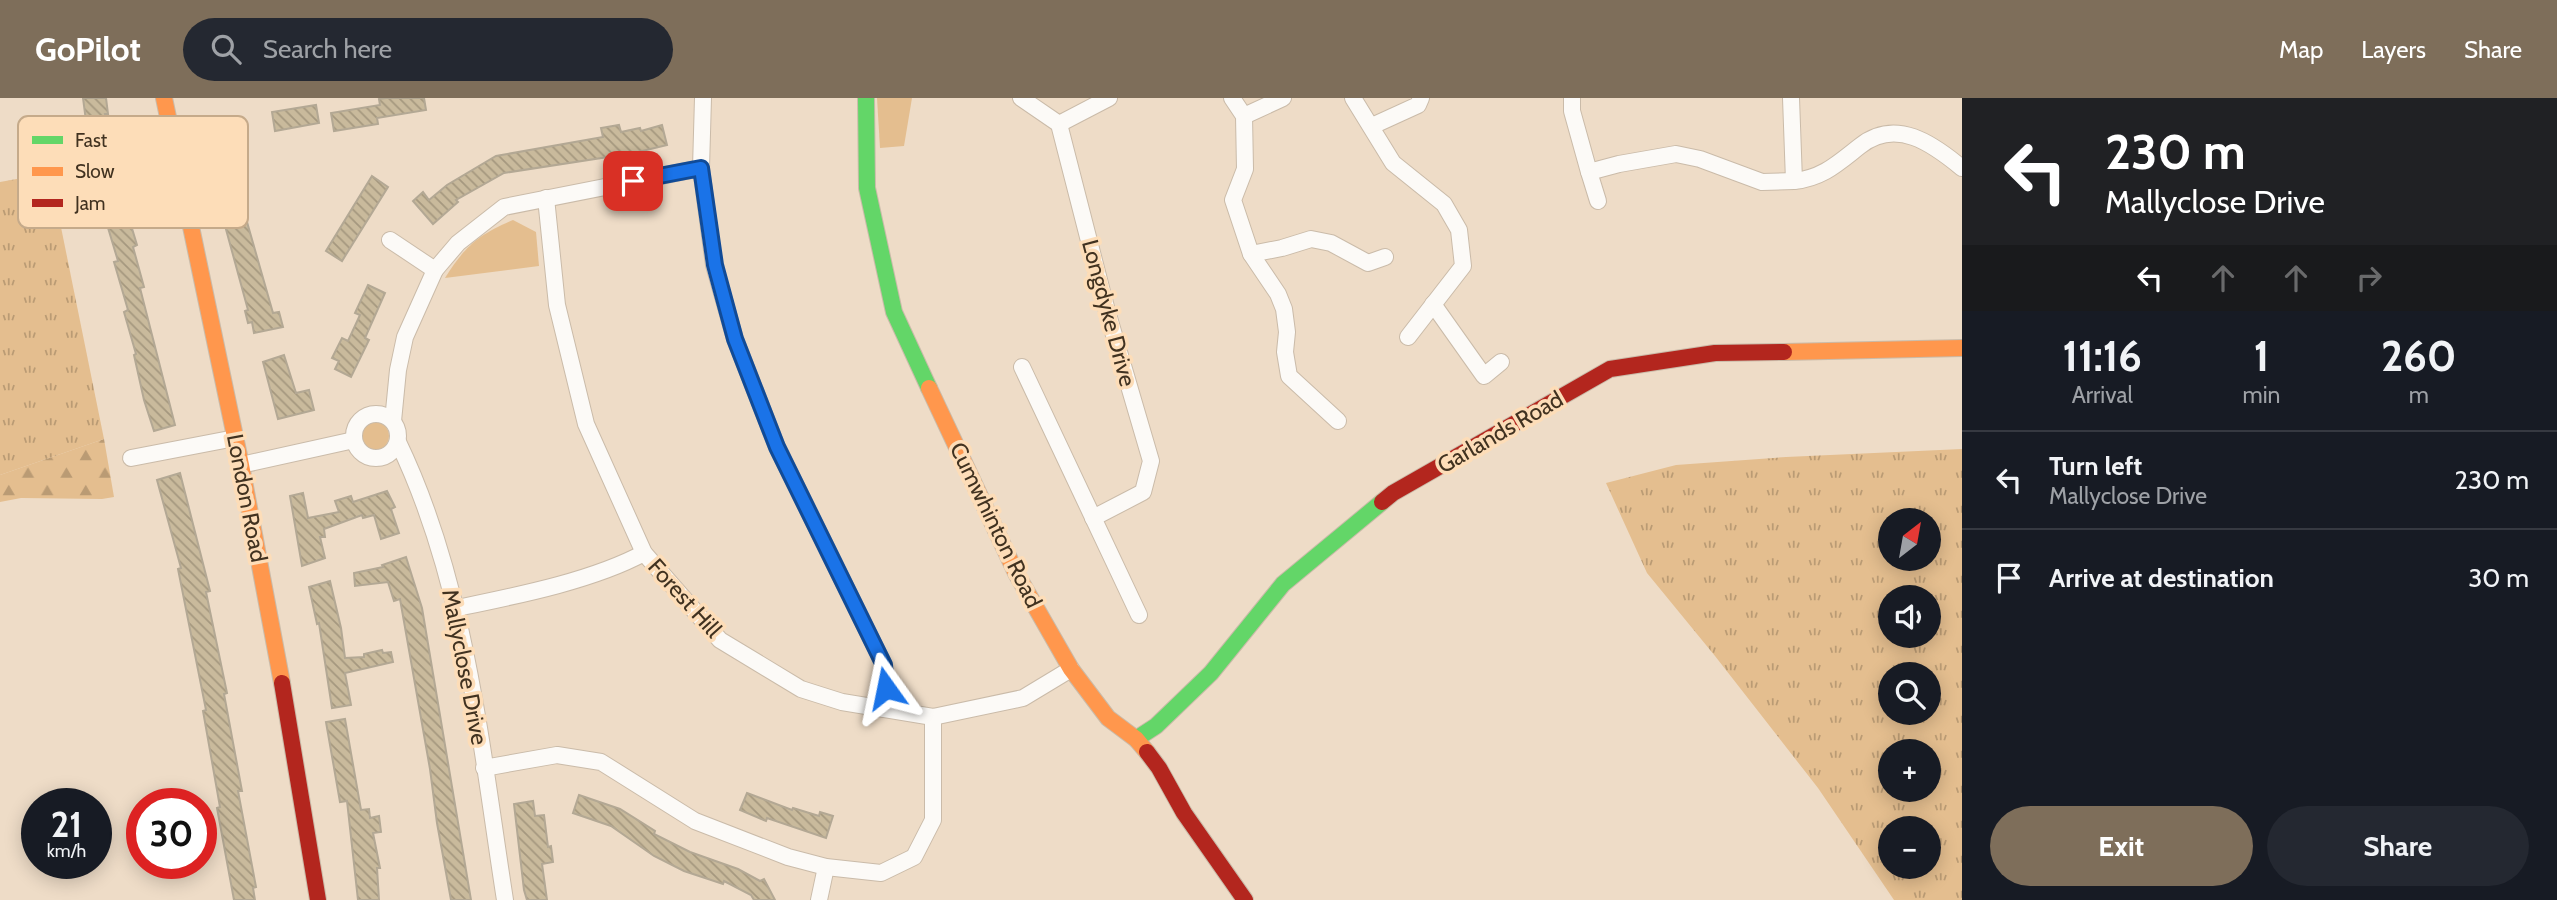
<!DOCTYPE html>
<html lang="en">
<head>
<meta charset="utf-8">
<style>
  body { margin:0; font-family:Cabin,sans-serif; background:#242831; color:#f1f3f6; height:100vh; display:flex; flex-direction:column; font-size:26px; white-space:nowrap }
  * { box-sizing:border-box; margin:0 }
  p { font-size:23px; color:#9ea1a6 }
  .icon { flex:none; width:38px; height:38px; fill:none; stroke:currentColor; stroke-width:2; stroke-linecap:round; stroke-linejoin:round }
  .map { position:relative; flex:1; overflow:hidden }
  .sheet { display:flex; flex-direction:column; background:#171b24; width:595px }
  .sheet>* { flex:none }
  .banner { background:#202124; color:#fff; overflow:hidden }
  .needle { width:46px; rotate:31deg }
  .buttons { position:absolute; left:1878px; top:410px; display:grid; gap:14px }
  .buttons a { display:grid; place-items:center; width:63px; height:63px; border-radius:50%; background:#171b24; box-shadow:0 4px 18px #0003; font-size:35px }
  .speed { position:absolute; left:21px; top:690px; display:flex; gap:14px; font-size:35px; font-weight:700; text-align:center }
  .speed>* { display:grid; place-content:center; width:91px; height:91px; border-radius:50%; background:#171b24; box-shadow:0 4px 18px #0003; line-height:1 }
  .speed small { font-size:18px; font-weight:400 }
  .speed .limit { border:10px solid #d22; background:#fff; color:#111 }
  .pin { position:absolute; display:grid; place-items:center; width:60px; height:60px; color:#fff; margin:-30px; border-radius:14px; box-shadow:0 4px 10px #0006 }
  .me { position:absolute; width:77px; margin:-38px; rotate:348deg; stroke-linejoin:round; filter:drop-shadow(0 0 5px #0008) }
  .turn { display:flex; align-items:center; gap:24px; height:147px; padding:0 28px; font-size:32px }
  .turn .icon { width:91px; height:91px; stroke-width:2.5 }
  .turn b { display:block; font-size:49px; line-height:60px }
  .lanes { display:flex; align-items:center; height:66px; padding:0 28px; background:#0003; justify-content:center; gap:35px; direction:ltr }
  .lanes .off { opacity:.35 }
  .eta { display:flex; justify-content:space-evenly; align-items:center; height:119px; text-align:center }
  .eta b { font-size:42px; font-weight:700; line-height:49px }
  .action { display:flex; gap:14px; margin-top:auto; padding:14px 28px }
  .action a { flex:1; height:80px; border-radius:42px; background:#7e6e5a; color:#fff; font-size:28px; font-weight:700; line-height:80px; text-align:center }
  .action a+a { background:#242831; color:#f1f3f6 }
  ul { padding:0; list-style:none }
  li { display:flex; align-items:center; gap:21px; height:98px; padding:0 28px; border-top:2px solid #363941 }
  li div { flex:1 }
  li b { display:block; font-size:26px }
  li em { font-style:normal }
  header { display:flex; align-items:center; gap:42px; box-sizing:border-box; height:98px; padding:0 35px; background:#7e6e5a; color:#fff }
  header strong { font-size:33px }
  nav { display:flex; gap:38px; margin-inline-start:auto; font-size:24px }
  .search { width:490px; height:63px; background:#242831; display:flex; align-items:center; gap:18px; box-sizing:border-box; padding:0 24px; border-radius:38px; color:#9ea1a6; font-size:26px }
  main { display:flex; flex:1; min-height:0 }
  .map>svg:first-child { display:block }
</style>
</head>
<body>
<header>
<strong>GoPilot</strong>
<div class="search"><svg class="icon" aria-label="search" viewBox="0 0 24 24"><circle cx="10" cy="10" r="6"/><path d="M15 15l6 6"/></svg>Search here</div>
<nav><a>Map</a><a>Layers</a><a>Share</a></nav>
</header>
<main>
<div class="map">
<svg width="1962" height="802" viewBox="0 0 1962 802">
  <defs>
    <pattern id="forest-firs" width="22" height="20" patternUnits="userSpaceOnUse" patternTransform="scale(1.75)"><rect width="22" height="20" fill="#e4be8f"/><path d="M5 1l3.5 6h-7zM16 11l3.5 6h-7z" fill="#ba9b74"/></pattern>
    <pattern id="park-tufts" width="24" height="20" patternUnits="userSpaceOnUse" patternTransform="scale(1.75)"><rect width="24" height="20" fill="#e4be8f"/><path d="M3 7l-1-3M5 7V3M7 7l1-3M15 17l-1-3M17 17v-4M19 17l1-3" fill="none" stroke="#ba9b74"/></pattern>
    <pattern id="building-back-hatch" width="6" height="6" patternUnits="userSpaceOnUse" patternTransform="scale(1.75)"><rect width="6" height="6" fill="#c9ba9c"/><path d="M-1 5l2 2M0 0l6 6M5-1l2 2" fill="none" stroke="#a5987f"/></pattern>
  </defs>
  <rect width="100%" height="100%" fill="#eedcc7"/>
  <!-- grass -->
  <g fill="#e4be8f">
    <polygon points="877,0 912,0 904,48 880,50"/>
    <path d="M513 122 536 134 539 168 445 180C465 148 478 137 513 122Z"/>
    <circle cx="375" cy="338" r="14"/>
  </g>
  <!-- forest -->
  <polygon fill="url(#forest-firs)" points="104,341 114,399 102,401 21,400 0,404 0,377"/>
  <!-- park -->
  <g fill="url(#park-tufts)" fill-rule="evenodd">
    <polygon points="50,75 104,341 0,377 0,84"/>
    <path d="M1962 351V802H1894L1818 690 1715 558 1647 475 1606 385 1676 367 1786 359ZM1890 422H1928V460H1890ZM1890 499H1928V537H1890ZM1890 576H1928V614H1890ZM1890 653H1928V691H1890ZM1890 730H1928V768H1890Z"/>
  </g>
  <!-- building -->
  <g fill="url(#building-back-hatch)" stroke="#b3a894" stroke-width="2">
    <polygon points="83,0 106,0 108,16 105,16 113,51 85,57 81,40 88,38"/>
    <polygon points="386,0 424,0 426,12 377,20 378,26 334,33 331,15 380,7 379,1"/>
    <polygon points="316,7 319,25 275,33 272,14"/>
    <polygon points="619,27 621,34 640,30 641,33 662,27 667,47 634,55 504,75 456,102 458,104 433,126 413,103 423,94 429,102 447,87 496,58 603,39 601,30"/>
    <polygon points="237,71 246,102 241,103 273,215 279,214 283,229 254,235 252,224 248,225 245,213 248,212 224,124 228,123 215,77"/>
    <polygon points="120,72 129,103 124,104 137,147 133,149 144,189 140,190 175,327 154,333 144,302 134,257 136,256 124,214 128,212 114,164 118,163 106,123 111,121 98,78"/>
    <polygon points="372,78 388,89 342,163 326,153"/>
    <polygon points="368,187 385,195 365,240 369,242 351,279 335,271 339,263 332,260 342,240 348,243 360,217 355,215"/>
    <polygon points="284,257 296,295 309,292 314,312 278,321 263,264"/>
    <polygon points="180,375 210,493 206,494 227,595 224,596 242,693 238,693 256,789 253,790 255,802 234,802 217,710 220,709 203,613 206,612 178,471 181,470 157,382"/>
    <polygon points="387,393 395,409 391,411 399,435 381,441 374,417 363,420 362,417 324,431 325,439 320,439 325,460 302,468 290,398 303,395 308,420 339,414 335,403 351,398 353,404"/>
    <polygon points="406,459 422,510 471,802 451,802 437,725 430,671 400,501 394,503 388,484 355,488 354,475 383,469 382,467"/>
    <polygon points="330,483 341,530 345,560 364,559 364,556 382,552 383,555 391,554 393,564 345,575 351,607 332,610 319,525 317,526 309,489"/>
    <polygon points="345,621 361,712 369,711 370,720 379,718 381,734 373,735 380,770 377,770 379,802 358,802 347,703 340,704 326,624"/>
    <polygon points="747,695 792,712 793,710 819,718 820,714 833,718 826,740 767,720 766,723 740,712"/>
    <polygon points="579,697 620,711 655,733 654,736 690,754 738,771 760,783 764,781 775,802 754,802 751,797 724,783 723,786 684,773 654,758 611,728 573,715"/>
    <polygon points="533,703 535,718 544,717 548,749 551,748 553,764 542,766 547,802 527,802 524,792 514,706"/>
  </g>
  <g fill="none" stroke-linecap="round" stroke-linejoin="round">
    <defs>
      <g id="street">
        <polyline points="703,0 701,70 714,167 735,241 777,349 884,567 884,611"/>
        <polyline points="1021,0 1059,26 1107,213 1151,363 1143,394 1093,420"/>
        <polyline points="1232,0 1244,18 1245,71 1233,102 1251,156 1278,196 1284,211 1287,234 1285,254 1289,278 1338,323"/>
        <polyline points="1353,0 1393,65 1444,106 1459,132 1463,168 1408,239"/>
        <polyline points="1572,0 1572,13 1589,74 1619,66 1676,56 1700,61 1762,84 1794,83"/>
        <path d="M1791 0 1794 83C1823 80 1838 65 1860 48 1896 19 1933 46 1962 70"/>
        <polyline points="1244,18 1283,0"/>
        <polyline points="1059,26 1109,0"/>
        <polyline points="1372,28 1418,7 1421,0"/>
        <polyline points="1589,74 1598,103"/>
        <polyline points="546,100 557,207 586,326 644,455 720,542 801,591 842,604 933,619 1023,600 1071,571"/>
        <polyline points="390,142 435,172"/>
        <polyline points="1251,156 1282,150 1311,141 1331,145 1368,165 1385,159"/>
        <polyline points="1433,206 1484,278 1501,264"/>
        <polyline points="1022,269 1139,517"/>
        <circle cx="376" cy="338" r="22"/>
        <polyline points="393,323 398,272 405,239 435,172 458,145 504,109 701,70"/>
        <path d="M398 344C466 485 481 649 505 802"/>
        <polyline points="131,360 235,340"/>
        <polyline points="241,367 354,342"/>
        <path d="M457 510C515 498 592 483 644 455"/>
        <polyline points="484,670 557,657 601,664 695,723 788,759 826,769 881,775 914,759 933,722 933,619"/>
        <polyline points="819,802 826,769"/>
      </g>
      <g id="fast">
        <polyline points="866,0 867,90 894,214 929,290"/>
        <polyline points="1136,641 1156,628 1211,575 1283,486 1382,404"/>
      </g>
      <g id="slow">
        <polyline points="164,0 241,367 282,585"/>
        <polyline points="1784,254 1962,250"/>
        <polyline points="929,290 1016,475 1071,571 1108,620 1136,641 1147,654"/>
      </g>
      <g id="jam">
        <polyline points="1382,404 1393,395 1610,271 1715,255 1784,254"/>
        <polyline points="282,585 318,802"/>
        <polyline points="1147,654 1159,670 1184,715 1245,802"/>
      </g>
    </defs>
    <!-- street casing -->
    <use href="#street" stroke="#cabba9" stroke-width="18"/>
    <!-- fast casing -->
    <use href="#fast" stroke="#cabba9" stroke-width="18"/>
    <!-- slow casing -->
    <use href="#slow" stroke="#cabba9" stroke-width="18"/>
    <!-- jam casing -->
    <use href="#jam" stroke="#cabba9" stroke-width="18"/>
    <!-- street -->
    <use href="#street" stroke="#fcfaf7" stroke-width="16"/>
    <!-- fast -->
    <use href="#fast" stroke="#63d668" stroke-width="16"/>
    <!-- slow -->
    <use href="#slow" stroke="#ff974d" stroke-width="16"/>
    <!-- jam -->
    <use href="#jam" stroke="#b3261e" stroke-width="16"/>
  </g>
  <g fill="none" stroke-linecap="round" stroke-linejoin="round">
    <defs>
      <polyline id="route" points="633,83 701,70 715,167 735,241 777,349 884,567 886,590"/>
    </defs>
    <!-- route casing -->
    <use href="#route" stroke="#114b97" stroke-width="18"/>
    <!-- route -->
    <use href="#route" stroke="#1a73e8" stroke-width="12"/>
  </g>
  <g text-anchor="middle" stroke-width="7" stroke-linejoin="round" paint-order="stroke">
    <!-- street labels -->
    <g font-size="23" fill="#413220" stroke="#fdddb8">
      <text transform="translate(1109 215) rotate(75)" y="8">Longdyke Drive</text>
      <text transform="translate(1500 334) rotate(-30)" y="8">Garlands Road</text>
      <text transform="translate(247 400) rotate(79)" y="8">London Road</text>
      <text transform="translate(996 427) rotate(64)" y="8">Cumwhinton Road</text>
      <text transform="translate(685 500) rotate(48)" y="8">Forest Hill</text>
      <text transform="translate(465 569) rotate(79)" y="8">Mallyclose Drive</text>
    </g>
  </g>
  <!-- legend -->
  <rect x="18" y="18" width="230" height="112" rx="10" fill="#fdddb8" stroke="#c5aa8a" stroke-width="2"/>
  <rect x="32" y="38" width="31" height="8" fill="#63d668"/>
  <rect x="32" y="69" width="31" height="9" fill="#ff974d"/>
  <rect x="32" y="101" width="31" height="8" fill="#b3261e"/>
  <g font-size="19" fill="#413220">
    <text x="75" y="49">Fast</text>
    <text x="75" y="80">Slow</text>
    <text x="75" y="112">Jam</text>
  </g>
</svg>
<div class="buttons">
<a><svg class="needle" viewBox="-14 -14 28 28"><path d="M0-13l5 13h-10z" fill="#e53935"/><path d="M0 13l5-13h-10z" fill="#9ea1a6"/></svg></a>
<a><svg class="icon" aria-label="sound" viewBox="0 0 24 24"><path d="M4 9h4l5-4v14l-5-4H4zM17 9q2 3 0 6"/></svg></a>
<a><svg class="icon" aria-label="search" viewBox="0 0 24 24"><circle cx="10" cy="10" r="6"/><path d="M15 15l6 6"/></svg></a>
<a>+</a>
<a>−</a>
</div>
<div class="speed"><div>21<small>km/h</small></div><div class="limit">30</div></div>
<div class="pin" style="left:633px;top:83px;background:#d93025"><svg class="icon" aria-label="arrive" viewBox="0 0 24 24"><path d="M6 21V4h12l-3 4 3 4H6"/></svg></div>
<svg class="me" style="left:886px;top:590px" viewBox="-20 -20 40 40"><path d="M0-17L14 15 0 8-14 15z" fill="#1a73e8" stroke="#fff" stroke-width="4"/></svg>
</div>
<section class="sheet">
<div class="banner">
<div class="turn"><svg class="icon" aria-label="left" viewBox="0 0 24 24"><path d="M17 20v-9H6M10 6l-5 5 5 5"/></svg><div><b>230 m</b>Mallyclose Drive</div></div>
<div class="lanes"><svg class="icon" aria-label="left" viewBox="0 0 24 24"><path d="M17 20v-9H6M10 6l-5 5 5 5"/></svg><svg class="icon off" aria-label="ahead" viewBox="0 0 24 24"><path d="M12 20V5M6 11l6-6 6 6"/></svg><svg class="icon off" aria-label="ahead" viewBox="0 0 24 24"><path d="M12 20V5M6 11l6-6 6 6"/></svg><svg class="icon off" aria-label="right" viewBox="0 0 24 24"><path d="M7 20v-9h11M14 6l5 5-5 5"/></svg></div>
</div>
<div class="eta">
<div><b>11:16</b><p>Arrival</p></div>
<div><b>1</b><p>min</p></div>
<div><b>260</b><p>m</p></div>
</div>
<ul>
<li><svg class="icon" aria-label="left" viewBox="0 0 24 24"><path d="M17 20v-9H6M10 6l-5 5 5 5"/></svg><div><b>Turn left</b><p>Mallyclose Drive</p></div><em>230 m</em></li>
<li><svg class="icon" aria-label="arrive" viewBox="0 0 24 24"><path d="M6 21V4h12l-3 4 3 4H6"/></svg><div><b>Arrive at destination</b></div><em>30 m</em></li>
</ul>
<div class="action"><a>Exit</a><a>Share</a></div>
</section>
</main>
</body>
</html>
